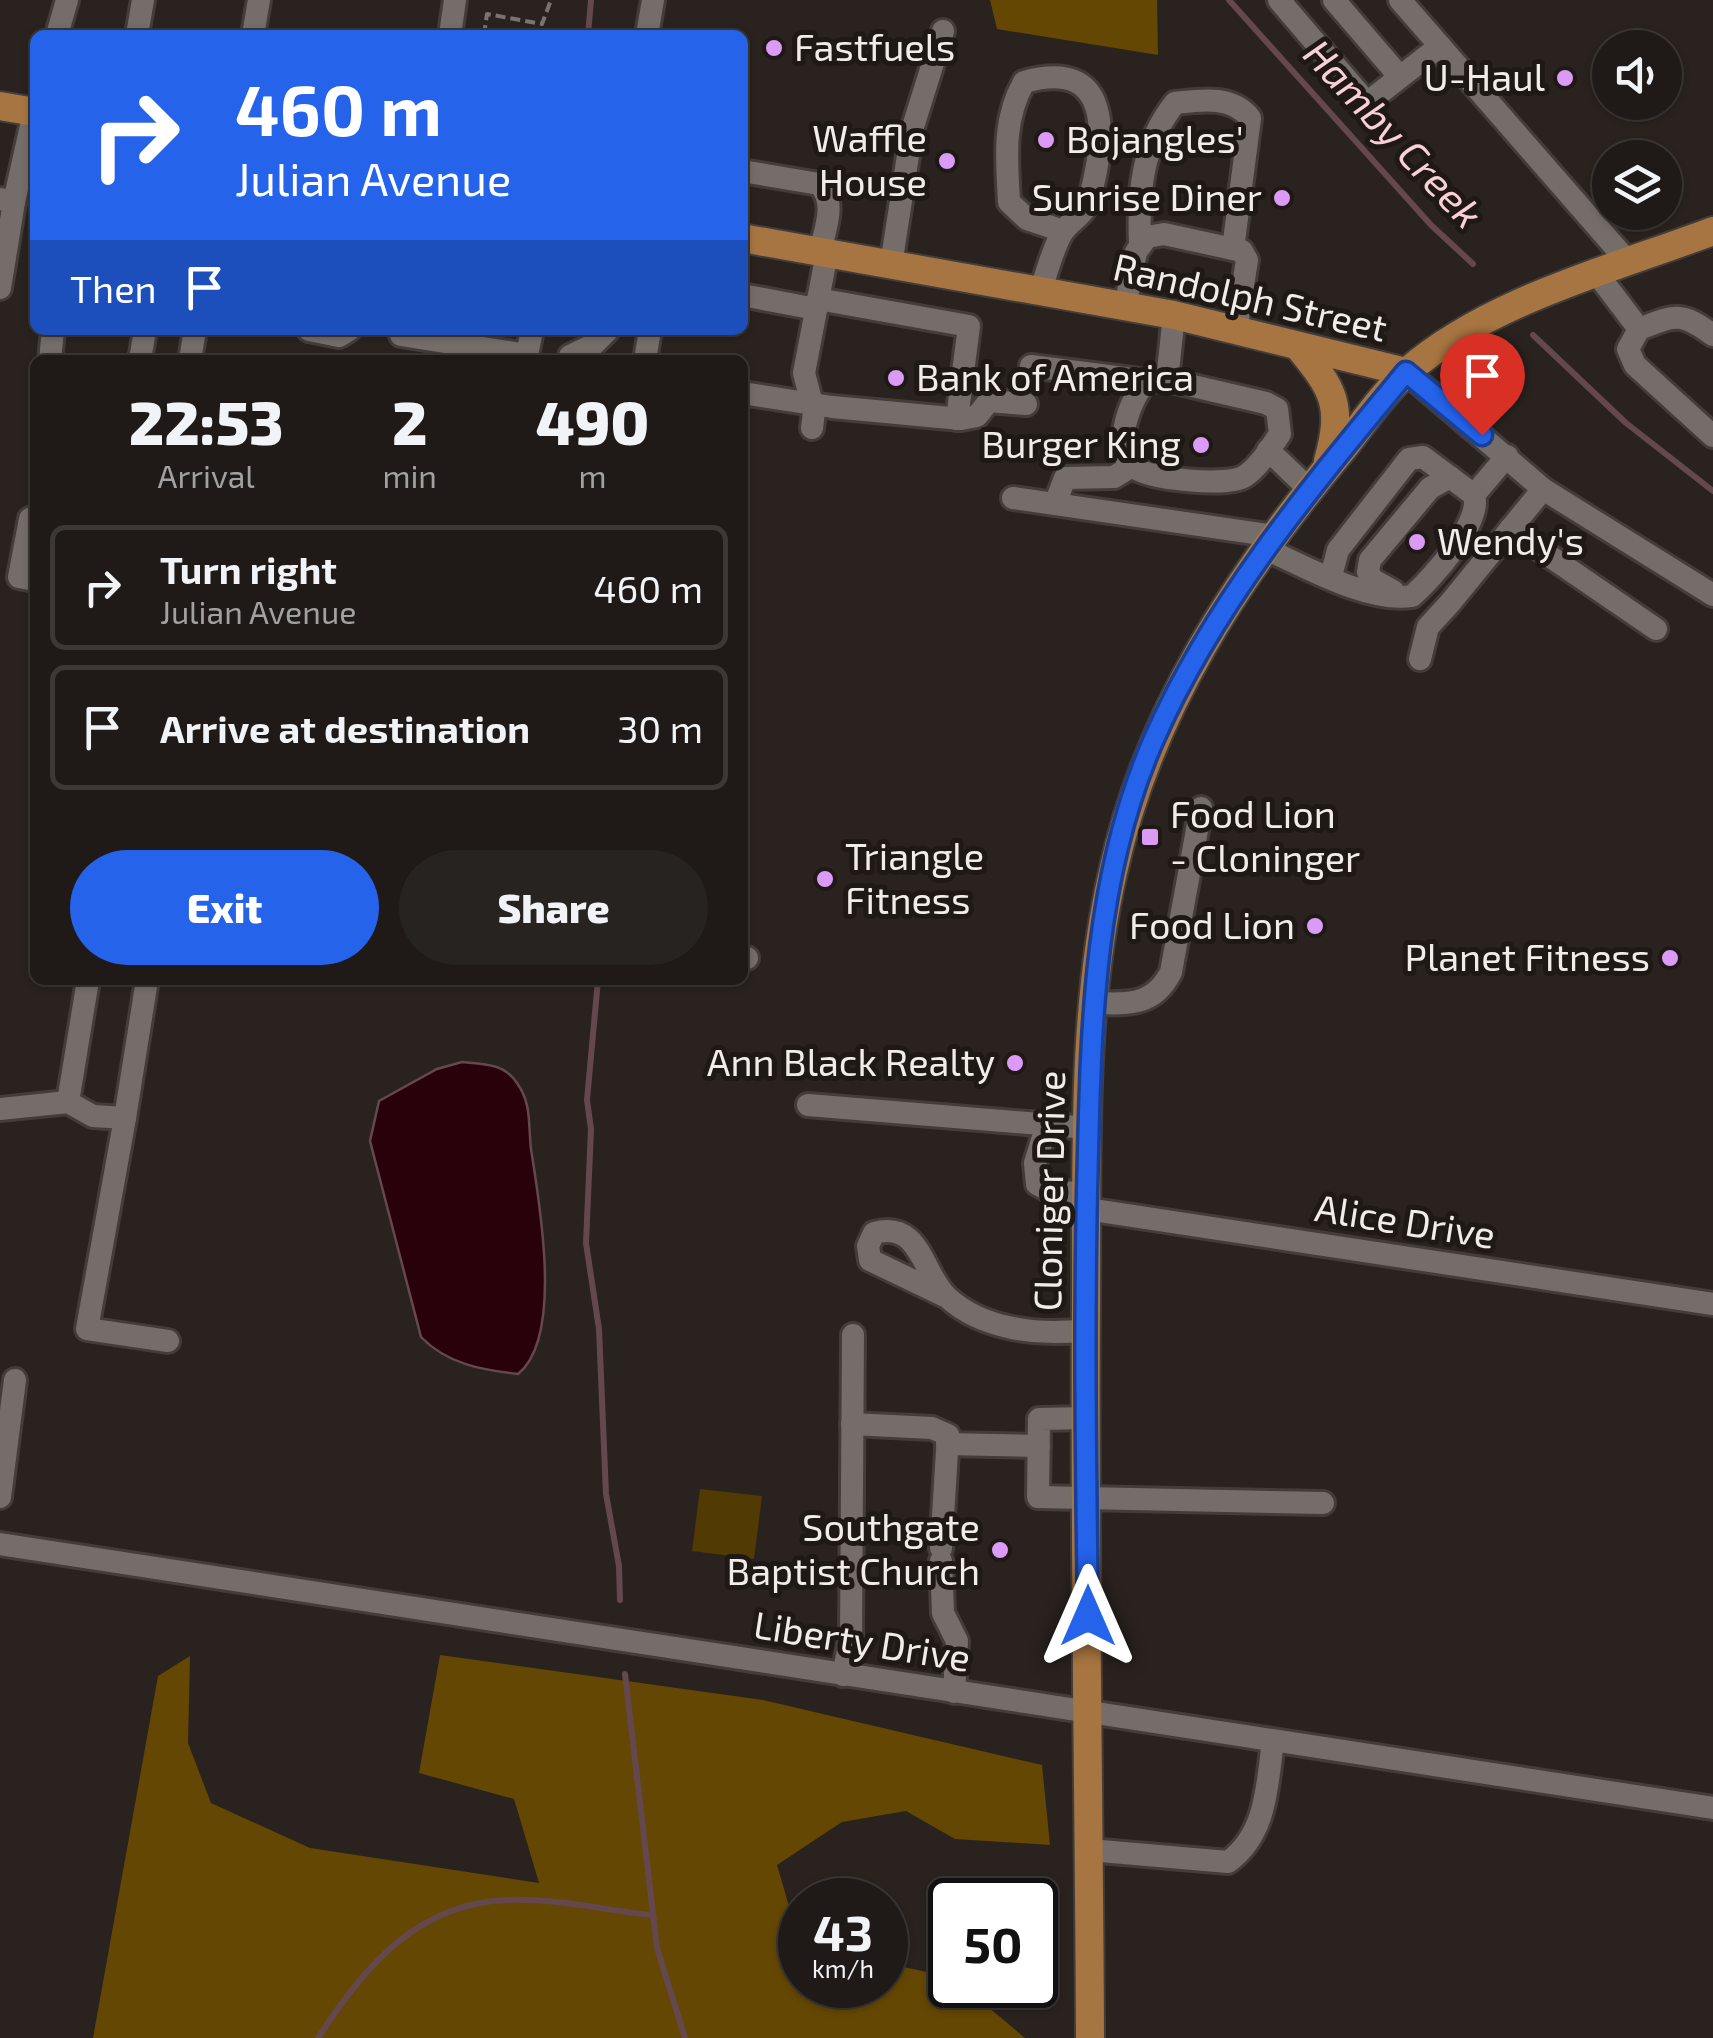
<!DOCTYPE html>
<html lang="en">
<head>
<meta charset="utf-8">
<style>
  body { margin:0; font-family:"Exo 2",sans-serif; background:#272320; color:#f1f3f6; height:100vh; display:flex; flex-direction:column; font-size:38px; white-space:nowrap }
  * { box-sizing:border-box; margin:0 }
  p { font-size:32px; color:#a1a1a1 }
  .icon { flex:none; width:55px; height:55px; fill:none; stroke:currentColor; stroke-width:2; stroke-linecap:round; stroke-linejoin:round }
  .map { position:relative; flex:1; overflow:hidden }
  .panel { position:absolute; left:30px; top:355px; width:718px; height:630px; display:flex; flex-direction:column; background:#1f1a17; border-radius:15px; box-shadow:0 2px 8px #0004,0 0 0 2px #3c3836 }
  .panel>* { flex:none }
  .guide { position:absolute; left:30px; top:30px; width:718px; height:305px; border-radius:15px; box-shadow:0 2px 8px #0004,0 0 0 2px #3c3836; background:#2563eb; color:#fff; overflow:hidden }
  .fabs { position:absolute; left:1592px; top:30px; display:grid; gap:20px }
  .fabs a { display:grid; place-items:center; width:90px; height:90px; border-radius:50%; background:#1f1a17; box-shadow:0 2px 8px #0004,0 0 0 2px #3c3836; font-size:50px }
  .speed { position:absolute; left:778px; top:1878px; display:flex; gap:20px; font-size:50px; font-weight:700; text-align:center }
  .speed>* { display:grid; place-content:center; width:130px; height:130px; border-radius:50%; background:#1f1a17; box-shadow:0 2px 8px #0004,0 0 0 2px #3c3836; line-height:1 }
  .speed small { font-size:25px; font-weight:400 }
  .speed .limit { border:5px solid #111; border-radius:15px; background:#fff; color:#111 }
  .pin { position:absolute; display:grid; place-items:center; width:85px; height:85px; color:#fff; margin:-102px -42px; border-radius:50% 50% 50% 0; rotate:-45deg; box-shadow:0 0 10px #0007 }
  .pin .icon { rotate:45deg }
  .me { position:absolute; width:110px; margin:-55px; rotate:0deg; stroke-linejoin:round; filter:drop-shadow(0 0 8px #0008) }
  .turn { display:flex; align-items:center; gap:35px; height:210px; padding:0 40px; font-size:45px }
  .turn .icon { width:130px; height:130px; stroke-width:2.5 }
  .turn b { display:block; font-size:70px; line-height:85px }
  .then { display:flex; align-items:center; height:95px; padding:0 40px; background:#0003; gap:20px; font-size:38px }
  .eta { display:flex; justify-content:space-evenly; align-items:center; height:170px; text-align:center }
  .eta b { font-size:60px; font-weight:800; line-height:70px }
  .cta { display:flex; gap:20px; margin-top:auto; padding:20px 40px }
  .cta a { flex:1; height:115px; border-radius:60px; background:#2563eb; color:#fff; font-size:40px; font-weight:800; line-height:115px; text-align:center }
  .cta a+a { background:#272320; color:#f1f3f6 }
  ul { padding:0; list-style:none }
  li { display:flex; align-items:center; gap:30px; height:125px; margin:0 20px 15px; padding:0 20px; border:5px solid #3c3836; border-radius:15px }
  li div { flex:1 }
  li b { display:block; font-size:38px }
  li em { font-style:normal }
  .map>svg:first-child { display:block }
</style>
</head>
<body>
<div class="map">
<svg width="1713" height="2038" viewBox="0 0 1713 2038">
  <rect width="100%" height="100%" fill="#29221f"/>
  <!-- green -->
  <polygon fill="#523a03" points="700,1489 762,1496 754,1559 692,1551"/>
  <!-- forest -->
  <g fill="#644702">
    <polygon points="990,0 1157,0 1158,55 997,29"/>
    <polygon points="440,1655 763,1700 1042,1765 1050,1845 955,1839 906,1811 842,1822 777,1865 800,1944 800,1985 885,1985 885,1963 950,1977 950,1985 962,1985 1025,2038 93,2038 158,1676 190,1656 188,1743 211,1803 310,1848 539,1883 514,1799 419,1773"/>
  </g>
  <!-- water -->
  <path fill="#29010b" stroke="#65484e" stroke-width="2.5" d="M462 1062C483 1064 504 1063 517 1083 532 1104 528 1124 531 1149 539 1201 564 1337 518 1374 482 1370 447 1364 421 1337L370 1141 379 1101 437 1069Z"/>
  <g fill="none" stroke-linecap="round" stroke-linejoin="round">
    <!-- stream -->
    <g stroke="#65484e" stroke-width="6">
      <polyline points="1229,0 1431,225 1473,264"/>
      <polyline points="588,35 591,0"/>
      <polyline points="1533,335 1626,423 1713,491"/>
      <polyline points="598,980 587,1100 591,1129 586,1243 599,1329 606,1494 619,1566 620,1600"/>
      <polyline points="625,1674 657,1948 685,2038"/>
      <path d="M318 2038C363 1968 417 1903 507 1900 556 1898 603 1910 652 1915"/>
    </g>
    <defs>
      <g id="minor">
        <polyline points="1279,0 1367,103 1440,46"/>
        <polyline points="1334,0 1400,77"/>
        <polyline points="1400,0 1629,263"/>
        <polyline points="57,35 67,0"/>
        <polyline points="137,35 143,0"/>
        <polyline points="253,35 259,0"/>
        <polyline points="450,35 455,0"/>
        <polyline points="647,35 653,0"/>
        <path d="M742 171 819 184C837 202 825 229 820 252"/>
        <polyline points="0,199 14,202 35,108"/>
        <path d="M1140 243C1138 192 1142 144 1175 103 1201 100 1232 95 1250 118L1233 249"/>
        <polyline points="891,265 912,130 943,31"/>
        <polyline points="1598,275 1639,329"/>
        <polyline points="0,288 14,202"/>
        <path d="M1040 292C1047 273 1052 250 1062 233 1071 219 1085 216 1090 197 1106 137 1113 57 1024 82 1002 121 1007 160 1009 202L1027 219 1063 231"/>
        <polyline points="742,295 816,309"/>
        <polyline points="818,299 969,326 957,419"/>
        <polyline points="1125,307 1136,252 1147,237 1164,234 1233,249 1242,251 1247,260 1236,331"/>
        <polyline points="309,330 339,336 349,330"/>
        <polyline points="402,330 401,335 527,355 532,330"/>
        <path d="M1713 335C1680 311 1676 315 1639 329L1628 349 1635 365 1713 436"/>
        <polyline points="570,356 593,345 608,330"/>
        <polyline points="50,360 53,330"/>
        <polyline points="140,360 145,330"/>
        <polyline points="190,360 195,330"/>
        <polyline points="645,360 650,330"/>
        <polyline points="1031,366 1147,381"/>
        <polyline points="1406,372 1543,489 1713,595"/>
        <path d="M1167 380 1266 403 1277 409 1280 434C1270 448 1260 466 1245 476 1229 487 1148 480 1132 466 1112 448 1130 397 1147 381Z"/>
        <polyline points="1167,380 1174,315"/>
        <polyline points="742,393 832,407 961,419 977,416 989,401 1026,404"/>
        <polyline points="812,428 814,412 804,373 827,253"/>
        <polyline points="1268,450 1309,489"/>
        <polyline points="1474,495 1507,456"/>
        <polyline points="1013,498 1275,536"/>
        <polyline points="1055,504 1065,478 1114,477 1132,466"/>
        <polyline points="35,517 30,519 19,577 35,580"/>
        <polyline points="1510,529 1656,629"/>
        <path d="M1266 549C1306 567 1369 603 1412 596 1432 579 1483 521 1474 495L1423 457 1409 459 1338 550 1331 576"/>
        <polyline points="1393,591 1373,580 1368,572 1370,560 1430,488 1450,477"/>
        <polyline points="1420,659 1428,627 1450,603 1543,489"/>
        <polyline points="742,958 747,958"/>
        <path d="M1093 1003C1129 1004 1154 1006 1171 972L1201 808"/>
        <polyline points="68,1102 88,980"/>
        <polyline points="808,1105 1088,1128"/>
        <polyline points="0,1109 68,1102 93,1116 125,1118 147,980"/>
        <polyline points="125,1118 87,1329 168,1341"/>
        <polyline points="1047,1124 1035,1163 1037,1184 1050,1191 1087,1194"/>
        <polyline points="1087,1209 1713,1304"/>
        <path d="M945 1296 870 1260 868 1246 874 1233C921 1220 922 1274 947 1297 983 1330 1040 1336 1086 1330"/>
        <polyline points="1086,1418 1039,1419 1038,1497 1323,1503"/>
        <polyline points="852,1424 932,1428 948,1435 941,1548"/>
        <polyline points="947,1444 1039,1446"/>
        <polyline points="0,1497 15,1380"/>
        <polyline points="0,1544 1713,1808"/>
        <polyline points="941,1561 943,1613 957,1641 954,1692"/>
        <polyline points="843,1675 851,1636 853,1335"/>
        <path d="M1089 1850 1228 1862C1267 1834 1267 1785 1273 1741"/>
      </g>
      <g id="major">
        <polyline points="0,106 35,112"/>
        <polyline points="742,238 1174,315 1406,372"/>
        <path d="M1298 346C1333 389 1344 404 1328 461"/>
        <path d="M1090 2038C1089 1793 1084 1547 1086 1302 1087 1159 1081 1012 1113 872 1148 712 1238 575 1341 451 1362 425 1383 393 1408 371 1488 301 1615 268 1713 231"/>
      </g>
    </defs>
    <!-- minor casing -->
    <use href="#minor" stroke="#423d3a" stroke-width="28"/>
    <!-- major casing -->
    <use href="#major" stroke="#423d3a" stroke-width="32"/>
    <!-- path -->
    <polyline stroke="#7a7471" stroke-width="4" stroke-dasharray="10 5" stroke-linecap="butt" points="484,35 487,14 542,24 551,0"/>
    <!-- minor -->
    <use href="#minor" stroke="#756d6a" stroke-width="22"/>
    <!-- major -->
    <use href="#major" stroke="#a77541" stroke-width="28"/>
  </g>
  <g fill="none" stroke-linecap="round" stroke-linejoin="round">
    <defs>
      <path id="route" d="M1088 1616C1086 1474 1084 1333 1087 1192 1091 1038 1091 882 1154 739 1215 601 1311 487 1406 372L1482 435"/>
    </defs>
    <!-- route casing -->
    <use href="#route" stroke="#184099" stroke-width="25"/>
    <!-- route -->
    <use href="#route" stroke="#2563eb" stroke-width="18"/>
  </g>
  <!-- markers -->
  <g fill="#da9af6" stroke="#1f1916" stroke-width="4">
    <circle cx="774" cy="48" r="10"/>
    <circle cx="1565" cy="78" r="10"/>
    <circle cx="1046" cy="140" r="10"/>
    <circle cx="947" cy="161" r="10"/>
    <circle cx="1282" cy="198" r="10"/>
    <circle cx="896" cy="378" r="10"/>
    <circle cx="1201" cy="445" r="10"/>
    <circle cx="1417" cy="542" r="10"/>
    <rect x="1140" y="827" width="20" height="20" rx="5"/>
    <circle cx="825" cy="879" r="10"/>
    <circle cx="1315" cy="926" r="10"/>
    <circle cx="1670" cy="958" r="10"/>
    <circle cx="1015" cy="1063" r="10"/>
    <circle cx="1000" cy="1550" r="10"/>
  </g>
  <g text-anchor="middle" stroke-width="10" stroke-linejoin="round" paint-order="stroke">
    <!-- poi labels -->
    <g font-size="38" fill="#f1ecea" stroke="#1f1916" text-anchor="end">
      <text x="794" y="61" text-anchor="start">Fastfuels</text>
      <text x="1545" y="91">U-Haul</text>
      <text x="927" y="152">Waffle<tspan x="927" dy="44">House</tspan></text>
      <text x="1066" y="153" text-anchor="start">Bojangles'</text>
      <text x="1262" y="211">Sunrise Diner</text>
      <text x="916" y="391" text-anchor="start">Bank of America</text>
      <text x="1181" y="458">Burger King</text>
      <text x="1437" y="555" text-anchor="start">Wendy's</text>
      <text x="1170" y="828" text-anchor="start">Food Lion<tspan x="1170" dy="44">- Cloninger</tspan></text>
      <text x="845" y="870" text-anchor="start">Triangle<tspan x="845" dy="44">Fitness</tspan></text>
      <text x="1295" y="939">Food Lion</text>
      <text x="1650" y="971">Planet Fitness</text>
      <text x="995" y="1076">Ann Black Realty</text>
      <text x="980" y="1541">Southgate<tspan x="980" dy="44">Baptist Church</tspan></text>
    </g>
    <!-- street labels -->
    <g font-size="38" fill="#f1ecea" stroke="#1f1916">
      <text transform="translate(1250 298) rotate(13)" y="13">Randolph Street</text>
      <text transform="translate(1050 1191) rotate(-89)" y="13">Cloniger Drive</text>
      <text transform="translate(1405 1222) rotate(9)" y="13">Alice Drive</text>
      <text transform="translate(862 1642) rotate(9)" y="13">Liberty Drive</text>
    </g>
    <!-- water labels -->
    <g font-size="40" font-style="italic" fill="#f9d0d6" stroke="#1f1916">
      <text transform="translate(1393 134) rotate(47)" y="14">Hamby Creek</text>
    </g>
  </g>
</svg>
<div class="fabs">
<a><svg class="icon" aria-label="sound" viewBox="0 0 24 24"><path d="M4 9h4l5-4v14l-5-4H4zM17 9q2 3 0 6"/></svg></a>
<a><svg class="icon" aria-label="layers" viewBox="0 0 24 24"><path d="M12 4l9 5-9 5-9-5zM3 14l9 5 9-5"/></svg></a>
</div>
<div class="speed"><div>43<small>km/h</small></div><div class="limit">50</div></div>
<div class="pin" style="left:1482px;top:435px;background:#d93025"><svg class="icon" aria-label="arrive" viewBox="0 0 24 24"><path d="M6 21V4h12l-3 4 3 4H6"/></svg></div>
<svg class="me" style="left:1088px;top:1616px" viewBox="-20 -20 40 40"><path d="M0-17L14 15 0 8-14 15z" fill="#2563eb" stroke="#fff" stroke-width="4"/></svg>
<div class="guide">
<div class="turn"><svg class="icon" aria-label="right" viewBox="0 0 24 24"><path d="M7 20v-9h11M14 6l5 5-5 5"/></svg><div><b>460 m</b>Julian Avenue</div></div>
<div class="then">Then<svg class="icon" aria-label="arrive" viewBox="0 0 24 24"><path d="M6 21V4h12l-3 4 3 4H6"/></svg></div>
</div>
<section class="panel">
<div class="eta">
<div><b>22:53</b><p>Arrival</p></div>
<div><b>2</b><p>min</p></div>
<div><b>490</b><p>m</p></div>
</div>
<ul>
<li><svg class="icon" aria-label="right" viewBox="0 0 24 24"><path d="M7 20v-9h11M14 6l5 5-5 5"/></svg><div><b>Turn right</b><p>Julian Avenue</p></div><em>460 m</em></li>
<li><svg class="icon" aria-label="arrive" viewBox="0 0 24 24"><path d="M6 21V4h12l-3 4 3 4H6"/></svg><div><b>Arrive at destination</b></div><em>30 m</em></li>
</ul>
<div class="cta"><a>Exit</a><a>Share</a></div>
</section>
</div>
</body>
</html>
